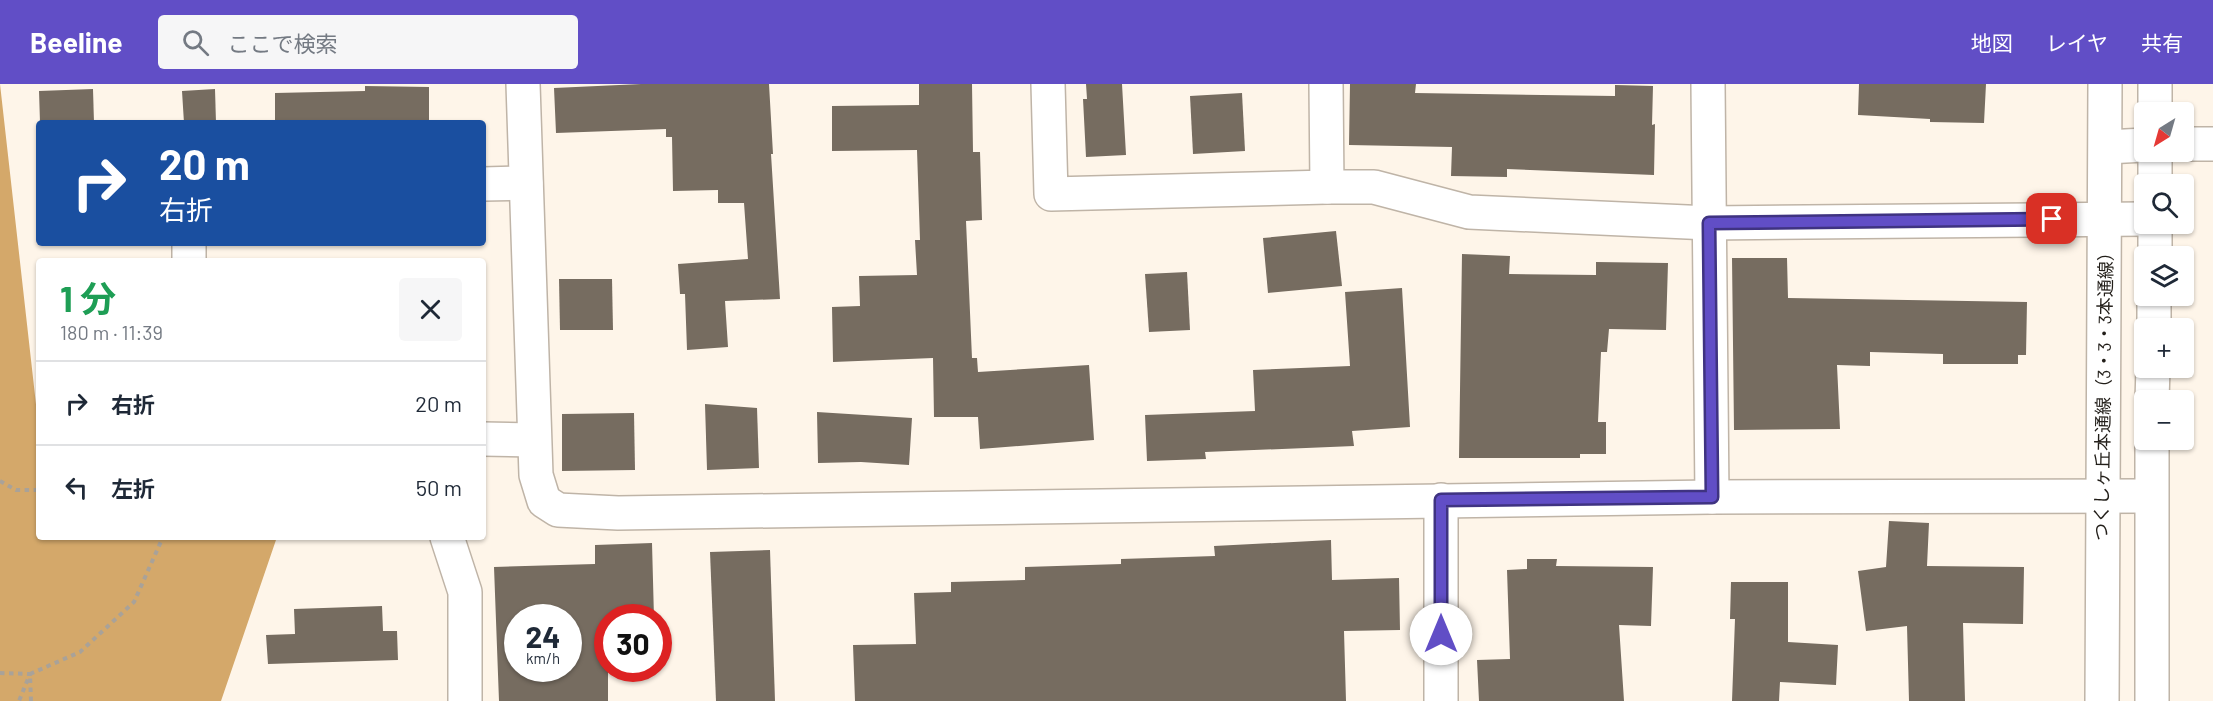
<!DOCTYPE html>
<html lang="ja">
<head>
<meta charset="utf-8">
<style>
  body { margin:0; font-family:Barlow,"Noto Sans JP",sans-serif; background:#f6f6f7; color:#1f2937; height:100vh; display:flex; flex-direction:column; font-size:22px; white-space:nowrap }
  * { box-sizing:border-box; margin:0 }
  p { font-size:20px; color:#747a83 }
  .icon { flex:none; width:33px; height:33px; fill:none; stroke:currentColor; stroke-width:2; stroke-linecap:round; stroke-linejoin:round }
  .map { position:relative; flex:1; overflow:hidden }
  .details { position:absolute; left:36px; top:174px; width:450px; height:282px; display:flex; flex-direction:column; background:#fff; border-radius:6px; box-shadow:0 2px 4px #0004 }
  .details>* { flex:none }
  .guide { position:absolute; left:36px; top:36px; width:450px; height:126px; border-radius:6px; box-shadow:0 2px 4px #0004; background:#1a4fa0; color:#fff; overflow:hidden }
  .needle { width:39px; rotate:217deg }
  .fabs { position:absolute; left:2134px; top:18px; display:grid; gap:12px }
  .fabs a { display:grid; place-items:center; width:60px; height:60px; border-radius:6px; background:#fff; box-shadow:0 2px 4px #0004; font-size:30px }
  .speed { position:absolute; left:504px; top:520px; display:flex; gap:12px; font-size:30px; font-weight:700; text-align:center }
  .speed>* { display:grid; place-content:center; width:78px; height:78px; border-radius:50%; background:#fff; box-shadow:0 2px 4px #0004; line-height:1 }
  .speed small { font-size:15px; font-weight:400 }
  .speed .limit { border:9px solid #d22; background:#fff; color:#111 }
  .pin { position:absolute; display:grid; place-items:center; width:51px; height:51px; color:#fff; margin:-26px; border-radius:12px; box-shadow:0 3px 9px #0006 }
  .me { position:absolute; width:66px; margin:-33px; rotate:0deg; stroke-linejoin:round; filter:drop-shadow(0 0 4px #0008) }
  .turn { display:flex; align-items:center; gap:21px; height:126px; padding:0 24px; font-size:27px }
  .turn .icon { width:78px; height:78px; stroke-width:2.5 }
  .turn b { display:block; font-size:42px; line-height:51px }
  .round { display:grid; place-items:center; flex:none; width:63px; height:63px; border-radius:6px; background:#f6f6f7 }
  .headline { display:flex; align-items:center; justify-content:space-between; height:102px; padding:0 24px }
  h1 { font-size:36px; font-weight:700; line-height:45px; color:#1e9e55 }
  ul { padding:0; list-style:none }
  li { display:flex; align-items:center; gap:18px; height:84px; padding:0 24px; border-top:2px solid #e0e1e3 }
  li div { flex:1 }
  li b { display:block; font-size:22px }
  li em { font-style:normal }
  header { display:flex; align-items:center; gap:36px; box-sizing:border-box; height:84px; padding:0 30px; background:#614ec6; color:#fff }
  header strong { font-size:28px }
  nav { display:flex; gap:33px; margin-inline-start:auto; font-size:21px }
  .search { width:420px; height:54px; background:#f6f6f7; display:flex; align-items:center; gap:15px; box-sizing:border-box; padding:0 21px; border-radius:6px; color:#747a83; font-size:22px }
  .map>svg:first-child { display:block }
</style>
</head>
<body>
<header>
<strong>Beeline</strong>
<div class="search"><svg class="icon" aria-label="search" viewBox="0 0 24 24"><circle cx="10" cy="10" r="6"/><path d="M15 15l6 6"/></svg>ここで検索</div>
<nav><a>地図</a><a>レイヤ</a><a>共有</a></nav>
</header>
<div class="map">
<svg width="2213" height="617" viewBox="0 0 2213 617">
  <rect width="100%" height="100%" fill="#fef5e9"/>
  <!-- forest -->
  <polygon fill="#d4a86a" points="0,0 39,347 39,453 277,453 221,617 0,617"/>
  <!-- building -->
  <g fill="#766c60" fill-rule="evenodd">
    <polygon points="641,0 769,0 773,70 771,70 780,215 725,217 728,263 687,266 685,210 680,210 678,180 748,175 744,119 718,119 718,106 673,107 672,53 666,53 666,45 556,49 554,4"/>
    <polygon points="919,0 972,0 973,68 980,68 982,136 966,137 972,274 977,274 978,288 1089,281 1094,356 980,365 978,333 934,333 933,274 833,278 832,223 860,222 859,192 917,191 915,156 920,156 917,66 832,67 832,22 919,21"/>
    <polygon points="1086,0 1122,0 1126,71 1086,73 1083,15 1087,15"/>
    <polygon points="1350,0 1416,0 1415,9 1615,12 1615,1 1653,2 1652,41 1655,40 1654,91 1507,85 1507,93 1451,92 1452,63 1349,61"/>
    <polygon points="1859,0 1986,0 1984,39 1930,38 1930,35 1858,31"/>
    <polygon points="365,2 429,3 429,39 275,39 275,9 365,7"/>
    <polygon points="93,5 94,39 40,39 39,7"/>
    <polygon points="215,5 216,39 184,39 182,7"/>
    <polygon points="1242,9 1245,67 1193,70 1190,12"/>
    <polygon points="1336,147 1342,202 1268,209 1263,154"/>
    <polygon points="1462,170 1510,172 1509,190 1596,191 1596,178 1668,179 1666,246 1609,245 1607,268 1601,268 1598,338 1606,338 1606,370 1580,370 1580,374 1459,374"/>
    <polygon points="1732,174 1787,174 1788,214 2027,218 2026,271 2018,271 2018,280 1943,280 1943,270 1870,268 1870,282 1837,281 1840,345 1734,346"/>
    <polygon points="1187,188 1190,246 1149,248 1145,190"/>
    <polygon points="559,195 612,195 613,246 560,246"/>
    <polygon points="1402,204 1410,343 1352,347 1354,362 1205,368 1206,375 1147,377 1145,331 1255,327 1253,286 1350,282 1345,208"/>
    <polygon points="705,320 757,324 759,384 707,386"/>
    <polygon points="817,328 912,334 909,381 861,378 818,379"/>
    <polygon points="634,329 635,386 562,387 562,330"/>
    <polygon points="1889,437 1929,439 1927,482 2024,483 2023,540 1963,539 1965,617 1909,617 1907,542 1866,547 1858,487 1886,483"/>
    <polygon points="1331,456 1332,496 1399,494 1400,546 1344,547 1346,617 855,617 853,561 916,560 914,509 951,508 951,498 1025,496 1025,483 1121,480 1121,475 1215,472 1214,462"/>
    <path d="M652 459 654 534H608V617H499L494 483 595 480V461ZM518 534H568V585H518Z"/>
    <polygon points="770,466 775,617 716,617 710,468"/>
    <polygon points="1527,475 1557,475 1556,482 1653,483 1651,542 1619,541 1624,617 1479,617 1477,576 1510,575 1507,486 1527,485"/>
    <polygon points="1731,498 1788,498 1788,558 1838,561 1836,601 1780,598 1779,617 1732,617 1735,535 1730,535"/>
    <polygon points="382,522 383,547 397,547 398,576 268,580 266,551 295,550 294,525"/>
  </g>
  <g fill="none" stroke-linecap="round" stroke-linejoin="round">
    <defs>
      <g id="minor">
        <polyline points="523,0 536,391 544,417 558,426 618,429 1712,413 2151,412"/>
        <polyline points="1048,0 1051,110 1327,103 1326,0"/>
        <polyline points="1708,0 1712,413"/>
        <polyline points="2155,0 2155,28"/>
        <polyline points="2184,60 2213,60"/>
        <polyline points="2106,63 2145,61"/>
        <polyline points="2155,68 2155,100"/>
        <polyline points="483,100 526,99"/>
        <polyline points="1327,103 1374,103 1469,128 1709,139 2145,135"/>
        <polyline points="189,159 189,177"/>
        <polyline points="2155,172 2155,140"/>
        <polyline points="2154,244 2154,212"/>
        <polyline points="2152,316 2153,284"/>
        <polyline points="483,355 534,356"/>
        <polyline points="2152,356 2152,617"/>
        <polyline points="447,453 465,508 465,617"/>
        <polyline points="1441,617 1441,416"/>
        <polyline points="2102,617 2105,0"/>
      </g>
    </defs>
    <!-- minor casing -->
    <use href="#minor" stroke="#bfb4a7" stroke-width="36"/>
    <!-- path -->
    <g stroke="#a9a299" stroke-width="4" stroke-dasharray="4.5 4.5" stroke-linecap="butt">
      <polyline points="0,397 16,406 39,406"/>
      <polyline points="0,589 30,590 19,617"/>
      <polyline points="31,617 30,590 80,568 134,518 163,453"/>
    </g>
    <!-- minor -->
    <use href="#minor" stroke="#fff" stroke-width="33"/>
  </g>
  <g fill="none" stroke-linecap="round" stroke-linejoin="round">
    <defs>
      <polyline id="route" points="1441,550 1441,416 1712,413 1709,139 2052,135"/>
    </defs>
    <!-- route casing -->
    <use href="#route" stroke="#3f3381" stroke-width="15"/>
    <!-- route -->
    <use href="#route" stroke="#614ec6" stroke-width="10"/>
  </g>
  <g text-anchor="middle" stroke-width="5" stroke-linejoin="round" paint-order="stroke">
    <!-- street labels -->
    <g font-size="18" fill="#221e19" stroke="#fff">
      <text transform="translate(2104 308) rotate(-89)" y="6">つくしヶ丘本通線（3・3・3本通線）</text>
    </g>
  </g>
</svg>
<div class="fabs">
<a><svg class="needle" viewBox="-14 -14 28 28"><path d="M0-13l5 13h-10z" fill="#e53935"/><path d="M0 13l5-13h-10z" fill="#747a83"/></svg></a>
<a><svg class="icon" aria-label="search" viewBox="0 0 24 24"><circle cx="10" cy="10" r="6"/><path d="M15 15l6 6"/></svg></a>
<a><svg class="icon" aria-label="layers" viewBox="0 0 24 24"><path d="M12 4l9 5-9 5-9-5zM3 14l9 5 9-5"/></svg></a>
<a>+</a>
<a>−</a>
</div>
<div class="speed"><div>24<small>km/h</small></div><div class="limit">30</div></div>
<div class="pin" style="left:2052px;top:135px;background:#d93025"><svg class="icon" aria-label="arrive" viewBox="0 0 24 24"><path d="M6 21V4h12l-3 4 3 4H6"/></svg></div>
<svg class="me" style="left:1441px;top:550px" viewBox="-20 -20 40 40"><circle r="19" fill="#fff"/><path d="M0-13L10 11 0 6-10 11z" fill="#614ec6"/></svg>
<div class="guide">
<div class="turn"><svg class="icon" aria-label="right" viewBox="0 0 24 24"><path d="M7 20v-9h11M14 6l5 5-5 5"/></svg><div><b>20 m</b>右折</div></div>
</div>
<section class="details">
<div class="headline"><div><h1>1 分</h1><p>180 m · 11:39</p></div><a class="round"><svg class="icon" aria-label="close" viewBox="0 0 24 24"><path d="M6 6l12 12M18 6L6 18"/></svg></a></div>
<ul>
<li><svg class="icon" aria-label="right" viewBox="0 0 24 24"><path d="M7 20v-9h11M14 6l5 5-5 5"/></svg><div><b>右折</b></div><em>20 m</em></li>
<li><svg class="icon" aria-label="left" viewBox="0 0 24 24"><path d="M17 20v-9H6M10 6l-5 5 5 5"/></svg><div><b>左折</b></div><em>50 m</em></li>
</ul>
</section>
</div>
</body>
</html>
